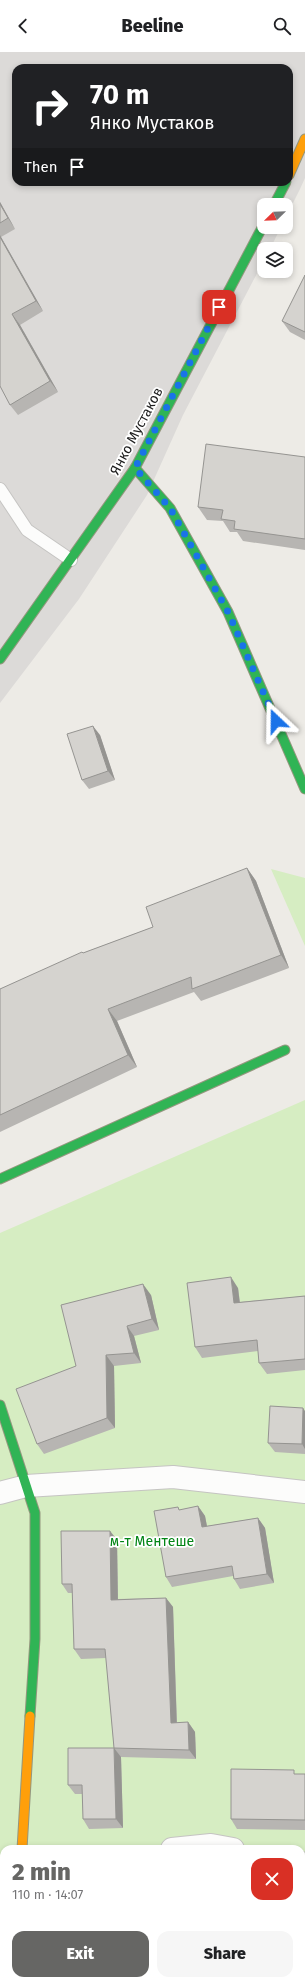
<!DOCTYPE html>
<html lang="en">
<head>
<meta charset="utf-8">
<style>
  body { margin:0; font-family:"Fira Sans",sans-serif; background:#f6f6f6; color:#202124; height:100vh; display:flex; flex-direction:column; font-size:15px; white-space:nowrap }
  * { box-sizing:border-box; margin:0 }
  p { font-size:13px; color:#757577 }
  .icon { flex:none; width:22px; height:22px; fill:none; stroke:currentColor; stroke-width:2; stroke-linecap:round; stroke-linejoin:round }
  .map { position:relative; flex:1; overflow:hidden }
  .panel { position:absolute; left:0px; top:1793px; width:305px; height:140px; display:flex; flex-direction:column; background:#fff; border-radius:12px 12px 0 0; box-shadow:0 2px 6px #0003 }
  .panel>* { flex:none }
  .top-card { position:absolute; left:12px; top:12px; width:281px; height:122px; border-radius:12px; box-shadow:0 2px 6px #0003; background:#202124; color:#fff; overflow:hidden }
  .needle { width:26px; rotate:247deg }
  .fabs { position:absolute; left:257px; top:146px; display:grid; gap:8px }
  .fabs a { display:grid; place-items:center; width:36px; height:36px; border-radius:8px; background:#fff; box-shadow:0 2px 6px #0003; font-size:20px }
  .pin { position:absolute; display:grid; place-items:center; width:34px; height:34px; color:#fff; margin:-17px; border-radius:8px; box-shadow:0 2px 6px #0006 }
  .me { position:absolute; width:44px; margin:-22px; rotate:337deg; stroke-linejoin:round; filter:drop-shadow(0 0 3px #0008) }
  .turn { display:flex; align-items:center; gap:14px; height:84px; padding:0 12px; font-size:18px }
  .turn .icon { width:52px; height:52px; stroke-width:2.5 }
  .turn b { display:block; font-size:28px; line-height:34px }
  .then { display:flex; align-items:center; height:38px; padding:0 12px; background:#0003; gap:8px; font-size:15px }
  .round { display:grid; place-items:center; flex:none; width:42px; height:42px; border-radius:12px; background:#f6f6f6 }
  .overview { display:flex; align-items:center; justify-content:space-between; height:68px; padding:0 12px }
  h1 { font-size:24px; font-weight:800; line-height:30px; color:#666664 }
  .action { display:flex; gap:8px; margin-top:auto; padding:8px 12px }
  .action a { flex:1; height:46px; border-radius:12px; background:#666664; color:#fff; font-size:16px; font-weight:800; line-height:46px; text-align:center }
  .action a+a { background:#f6f6f6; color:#202124 }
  header { display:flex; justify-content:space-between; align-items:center; height:52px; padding:0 12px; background:#fff; font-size:18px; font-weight:800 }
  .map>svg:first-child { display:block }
</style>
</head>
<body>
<header><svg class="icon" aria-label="back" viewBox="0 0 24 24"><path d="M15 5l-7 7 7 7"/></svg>Beeline<svg class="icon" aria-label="search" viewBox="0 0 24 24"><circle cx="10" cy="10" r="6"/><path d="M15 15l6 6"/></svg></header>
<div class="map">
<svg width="305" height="1933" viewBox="0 0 305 1933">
  <rect width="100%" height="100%" fill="#edebe6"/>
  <!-- residential -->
  <path fill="#dcdad8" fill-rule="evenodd" d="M0 0H305V126L300 137 286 165V153H264V175H281L270 197H264V208L183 363 147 443 79 547 0 651ZM16 16H289V130H16Z"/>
  <!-- grass -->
  <g fill="#d6edc2" fill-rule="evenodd">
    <polygon points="271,817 305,826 305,894"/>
    <path d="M305 1048V1933H0V1181ZM4 1797H301V1929H4Z"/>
  </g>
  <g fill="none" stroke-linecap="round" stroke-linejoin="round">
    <defs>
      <polyline id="lane" points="0,437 27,478 71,508"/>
      <g id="street">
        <polyline points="0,1441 26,1434 173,1425 305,1440"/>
        <polyline points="172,1797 211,1793 233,1797"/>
        <polyline points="301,1811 305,1812"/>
        <polyline points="13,1933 14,1929"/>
      </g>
      <g id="fast">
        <polyline points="274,153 286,130"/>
        <polyline points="135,416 170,456 228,560 305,737"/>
        <polyline points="0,607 135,416 264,172"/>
        <polyline points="0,1127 285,998"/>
        <polyline points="0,1353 35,1461 35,1587 30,1664"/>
      </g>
      <g id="slow">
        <polyline points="289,123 305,87"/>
        <polyline points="22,1797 30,1664"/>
      </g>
    </defs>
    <!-- lane casing -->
    <use href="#lane" stroke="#c5c4c2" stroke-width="14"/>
    <!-- street casing -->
    <use href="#street" stroke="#c5c4c2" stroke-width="24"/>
    <!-- fast casing -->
    <use href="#fast" stroke="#94977e" stroke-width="11"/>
    <!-- slow casing -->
    <use href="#slow" stroke="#94977e" stroke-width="11"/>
    <!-- lane -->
    <use href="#lane" stroke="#fcfcfb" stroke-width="12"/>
    <!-- street -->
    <use href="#street" stroke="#fcfcfb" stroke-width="22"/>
    <!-- fast -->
    <use href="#fast" stroke="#30b455" stroke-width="9"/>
    <!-- slow -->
    <use href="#slow" stroke="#ff9f0a" stroke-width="9"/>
  </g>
  <!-- wall -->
  <g fill="#b7b5b2">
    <polygon points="0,150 15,177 1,185 43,259 20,273 58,340 18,363 10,353 0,334"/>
    <polygon points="305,223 305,288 290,280 282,269"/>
    <polygon points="305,405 305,498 243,489 237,480 230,480 223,469 207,468 198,455"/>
    <polygon points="100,683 115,728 89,737 82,728"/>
    <polygon points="247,816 256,829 289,916 201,949 194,940 117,969 137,1015 0,1080 0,937 83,901 153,875"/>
    <polygon points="238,1236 240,1250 305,1244 305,1318 267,1322 259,1311 258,1299 202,1306 195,1295"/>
    <polygon points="151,1243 159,1278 134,1284 141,1311 114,1314 115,1376 44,1402 37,1392 76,1314"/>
    <polygon points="305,1359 305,1402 275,1400 268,1391"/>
    <polygon points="198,1454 205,1464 207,1474 258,1466 265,1476 274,1531 240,1537 234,1527 233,1524 172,1535 166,1525 180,1458"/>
    <polygon points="110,1479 117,1488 118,1547 166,1546 173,1555 177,1671 188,1670 195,1680 196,1707 121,1705 123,1776 89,1777 83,1767 82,1742 75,1742 68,1733 114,1696 106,1606 81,1607 74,1597 72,1541 68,1541 62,1532"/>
    <polygon points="297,1722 305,1722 305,1778 237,1777 231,1767"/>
    <polygon points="209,1929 257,1929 258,1933 212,1933"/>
  </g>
  <!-- shaded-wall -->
  <g fill="#959491">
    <polygon points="0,150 15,177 8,166 0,152"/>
    <polygon points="0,183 1,185 43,259 36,249 0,185"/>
    <polygon points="12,262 20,273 58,340 50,329"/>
    <polygon points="93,674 100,683 115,728 108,719"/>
    <polygon points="247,816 256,829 289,916 281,903"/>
    <polygon points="108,957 117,969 137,1015 128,1003"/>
    <polygon points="231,1225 238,1236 241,1262 234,1251"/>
    <polygon points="143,1232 151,1243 159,1278 152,1267"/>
    <polygon points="127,1274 134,1284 141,1311 134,1301"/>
    <polygon points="106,1303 114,1314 115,1376 107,1366"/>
    <polygon points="303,1356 305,1359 305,1397 302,1392"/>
    <polygon points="198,1454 205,1464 209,1485 202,1475"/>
    <polygon points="258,1466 265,1476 274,1531 267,1522"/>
    <polygon points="110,1479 117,1488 118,1557 111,1548"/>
    <polygon points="166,1546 173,1555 177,1680 171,1671"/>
    <polygon points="188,1670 195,1680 196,1707 189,1698"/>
    <polygon points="114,1696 121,1705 123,1776 116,1767"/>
    <polygon points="88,1929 93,1929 95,1931 95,1933 88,1933"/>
    <polygon points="254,1929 257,1929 258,1933 256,1933"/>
  </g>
  <!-- building -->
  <g fill="#d5d3cf" stroke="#959491">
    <polygon points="0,152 8,166 0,171"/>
    <polygon points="0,185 36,249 12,262 50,329 10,353 0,334"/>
    <polygon points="305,223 305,280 282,269"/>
    <polygon points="206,392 305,405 305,487 234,477 235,469 221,467 223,458 198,455"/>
    <polygon points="93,674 108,719 82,728 67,682"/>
    <polygon points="247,816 281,903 192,937 191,925 108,957 128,1003 0,1063 0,937 82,900 83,901 153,875 146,855"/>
    <polygon points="231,1225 234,1251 305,1244 305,1307 259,1311 257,1288 195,1295 187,1231"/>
    <polygon points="143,1232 152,1267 127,1274 134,1301 106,1303 107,1366 37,1392 16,1337 76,1314 61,1253"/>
    <polygon points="270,1354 303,1356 302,1392 268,1391"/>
    <polygon points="198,1454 202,1475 258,1466 267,1522 234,1527 232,1514 166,1525 154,1459 178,1455 179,1458"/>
    <polygon points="61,1479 110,1479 111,1548 166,1546 171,1671 188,1670 189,1698 114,1696 105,1597 74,1597 72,1532 62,1532"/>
    <polygon points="68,1696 114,1696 116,1767 83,1767 82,1733 68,1733"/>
    <polygon points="231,1717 294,1718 294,1722 305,1722 305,1768 231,1767"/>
    <rect x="44" y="1929" width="44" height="4"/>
  </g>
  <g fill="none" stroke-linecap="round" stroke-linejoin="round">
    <!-- route -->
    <polyline stroke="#1a73e8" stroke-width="7" stroke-dasharray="0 12.6" points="219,255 135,416 170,456 228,560 276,669"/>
  </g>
  <g text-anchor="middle" stroke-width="3.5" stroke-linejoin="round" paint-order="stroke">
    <!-- street labels -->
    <g font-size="14" fill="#1e1e1e" stroke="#fff">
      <text transform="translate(136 379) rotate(-62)" y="5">Янко Мустаков</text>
    </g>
    <!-- park labels -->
    <g font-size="14" fill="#028515" stroke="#fff">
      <text x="152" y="1494">м-т Ментeше</text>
    </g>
  </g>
</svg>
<div class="fabs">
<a><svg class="needle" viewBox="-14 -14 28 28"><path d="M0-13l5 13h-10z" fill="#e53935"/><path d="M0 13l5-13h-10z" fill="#757577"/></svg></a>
<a><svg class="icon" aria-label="layers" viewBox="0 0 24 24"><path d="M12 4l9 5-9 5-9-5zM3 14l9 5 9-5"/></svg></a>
</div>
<div class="pin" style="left:219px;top:255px;background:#d93025"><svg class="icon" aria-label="arrive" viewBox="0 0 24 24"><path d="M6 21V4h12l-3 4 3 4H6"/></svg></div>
<svg class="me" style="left:276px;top:669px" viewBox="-20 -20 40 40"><path d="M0-17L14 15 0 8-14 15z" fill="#1a73e8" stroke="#fff" stroke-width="4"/></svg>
<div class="top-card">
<div class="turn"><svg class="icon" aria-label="right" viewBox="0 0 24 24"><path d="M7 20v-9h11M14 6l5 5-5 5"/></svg><div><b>70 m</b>Янко Мустаков</div></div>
<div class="then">Then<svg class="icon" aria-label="arrive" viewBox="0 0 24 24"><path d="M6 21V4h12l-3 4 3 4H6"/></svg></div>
</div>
<section class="panel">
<div class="overview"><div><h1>2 min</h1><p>110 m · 14:07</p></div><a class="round" style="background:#d93025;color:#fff"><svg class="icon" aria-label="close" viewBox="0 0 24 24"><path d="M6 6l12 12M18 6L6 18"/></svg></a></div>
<div class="action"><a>Exit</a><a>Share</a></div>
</section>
</div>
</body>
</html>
